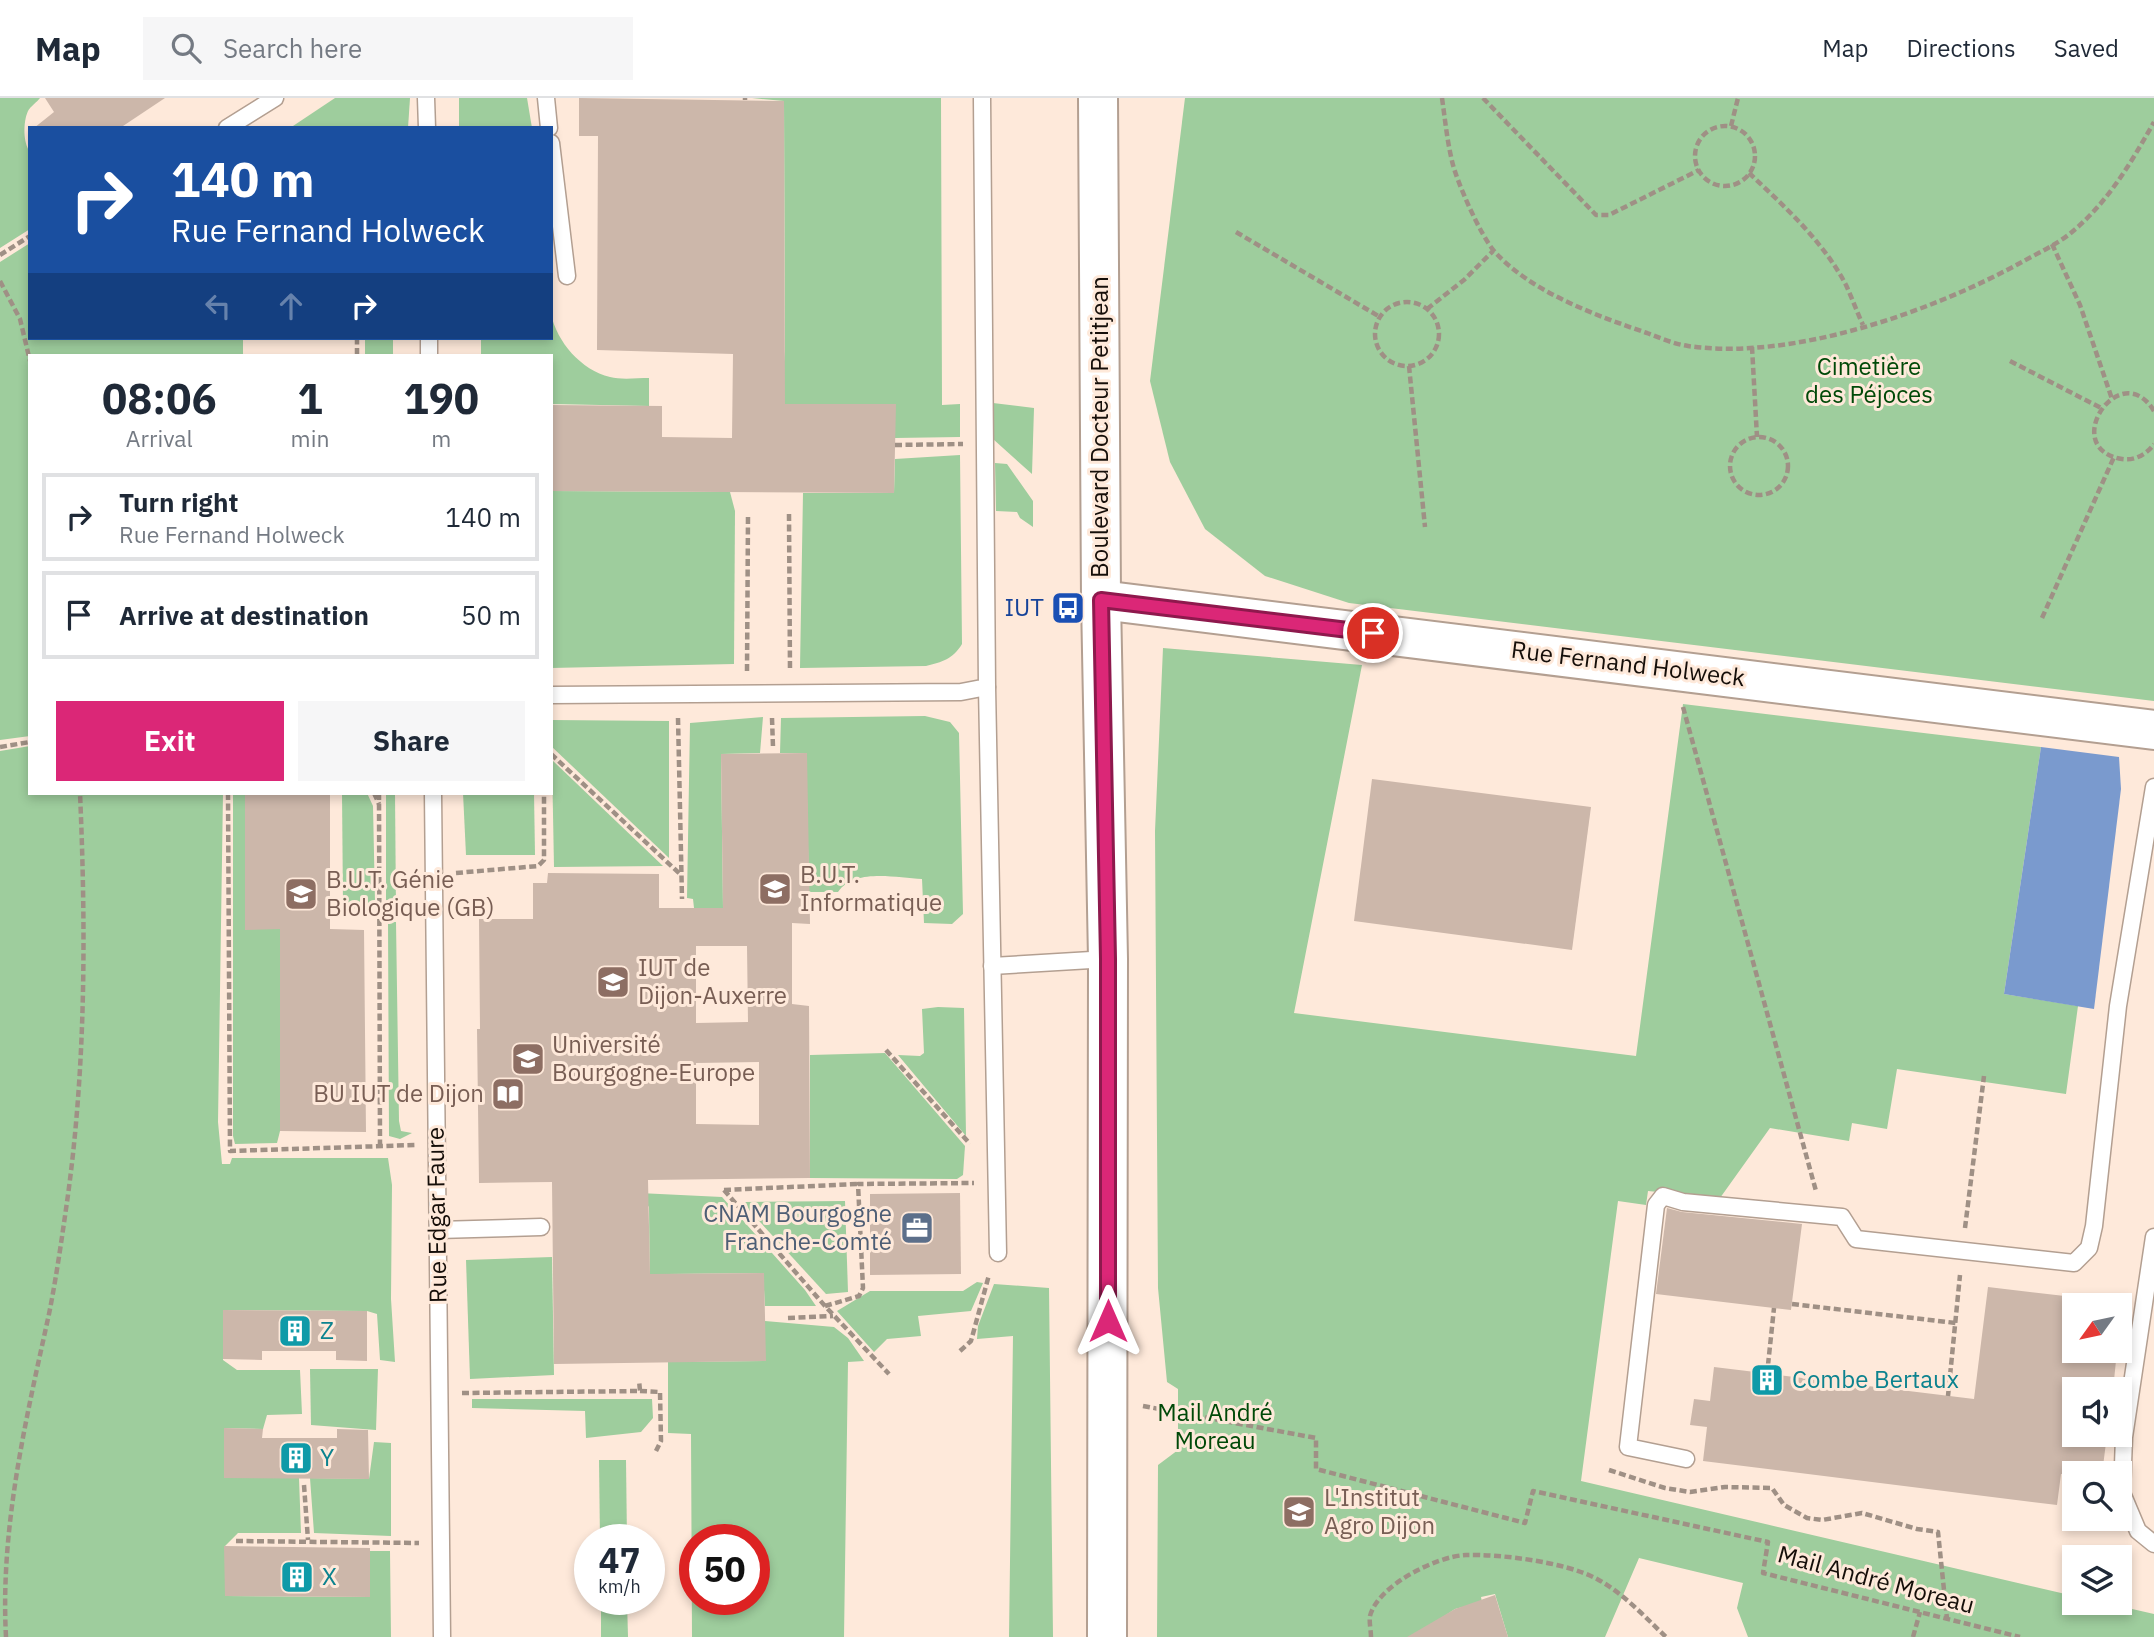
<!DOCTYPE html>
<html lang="en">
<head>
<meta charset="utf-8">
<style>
  body { margin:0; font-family:"IBM Plex Sans",sans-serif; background:#f6f6f7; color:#1f2937; height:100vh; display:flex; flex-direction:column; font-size:26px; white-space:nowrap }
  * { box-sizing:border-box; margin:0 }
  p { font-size:23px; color:#747a83 }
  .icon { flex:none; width:38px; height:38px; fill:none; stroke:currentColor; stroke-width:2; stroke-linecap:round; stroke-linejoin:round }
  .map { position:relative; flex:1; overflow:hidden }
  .side { position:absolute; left:28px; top:256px; width:525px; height:441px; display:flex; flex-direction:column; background:#fff; border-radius:0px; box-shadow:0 4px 10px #0003 }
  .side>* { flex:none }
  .hud { position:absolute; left:28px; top:28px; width:525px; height:214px; border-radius:0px; box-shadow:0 4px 10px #0003; background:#1a4fa0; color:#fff; overflow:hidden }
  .needle { width:46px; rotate:237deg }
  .controls { position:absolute; left:2062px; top:1195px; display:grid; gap:14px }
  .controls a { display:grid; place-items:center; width:70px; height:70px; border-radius:0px; background:#fff; box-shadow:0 4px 10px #0003; font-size:35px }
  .speed { position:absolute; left:574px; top:1426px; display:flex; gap:14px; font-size:35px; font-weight:700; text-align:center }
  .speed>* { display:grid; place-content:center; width:91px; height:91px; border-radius:50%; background:#fff; box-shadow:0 4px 10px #0003; line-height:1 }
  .speed small { font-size:18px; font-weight:400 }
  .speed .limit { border:10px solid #d22; background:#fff; color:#111 }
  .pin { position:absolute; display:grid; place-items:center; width:60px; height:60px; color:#fff; margin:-30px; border:4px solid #fff; border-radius:50%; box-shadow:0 2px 7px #0007 }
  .me { position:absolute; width:77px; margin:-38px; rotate:0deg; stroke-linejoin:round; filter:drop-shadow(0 0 5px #0008) }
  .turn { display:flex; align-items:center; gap:24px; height:147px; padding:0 28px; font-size:32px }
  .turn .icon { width:91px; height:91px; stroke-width:2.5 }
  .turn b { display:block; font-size:49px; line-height:60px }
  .lanes { display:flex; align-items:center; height:66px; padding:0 28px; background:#0003; justify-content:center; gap:35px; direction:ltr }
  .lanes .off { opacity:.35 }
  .eta { display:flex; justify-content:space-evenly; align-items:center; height:119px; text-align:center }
  .eta b { font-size:42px; font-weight:700; line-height:49px }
  .button { display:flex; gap:14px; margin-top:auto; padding:14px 28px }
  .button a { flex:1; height:80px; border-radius:0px; background:#db2777; color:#fff; font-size:28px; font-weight:700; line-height:80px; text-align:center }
  .button a+a { background:#f6f6f7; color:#1f2937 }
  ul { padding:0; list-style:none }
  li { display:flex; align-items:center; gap:21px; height:88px; margin:0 14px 10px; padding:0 14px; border:4px solid #e0e1e3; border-radius:0px }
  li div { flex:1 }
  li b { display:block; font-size:26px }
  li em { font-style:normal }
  header { display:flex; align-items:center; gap:42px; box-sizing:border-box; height:98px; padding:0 35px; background:#fff; border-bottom:2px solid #e0e1e3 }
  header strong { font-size:33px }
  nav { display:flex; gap:38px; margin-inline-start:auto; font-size:24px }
  .search { width:490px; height:63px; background:#f6f6f7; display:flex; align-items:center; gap:18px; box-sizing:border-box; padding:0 24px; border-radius:0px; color:#747a83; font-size:26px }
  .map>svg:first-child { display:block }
</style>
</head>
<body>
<header>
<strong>Map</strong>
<div class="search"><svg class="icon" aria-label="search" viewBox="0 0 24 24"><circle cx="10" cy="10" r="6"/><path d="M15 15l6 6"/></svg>Search here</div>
<nav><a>Map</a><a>Directions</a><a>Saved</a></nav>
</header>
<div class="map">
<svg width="2154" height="1539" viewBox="0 0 2154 1539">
  <rect width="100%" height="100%" fill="#fee9da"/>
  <!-- green -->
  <g fill="#9ecd9d" fill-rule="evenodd">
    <path d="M0 0H40C37 4 30 9 28 13 23 24 23 45 30 54V131L0 150Z"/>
    <polygon points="335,0 410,0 408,30 290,30"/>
    <polygon points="459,0 527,0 532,30 459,30"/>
    <polygon points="752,0 941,0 942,307 960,306 960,339 895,340 895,306 780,306 785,253 784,3"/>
    <polygon points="1185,0 2154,0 2154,603 1349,505 1265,478 1205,431 1170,364 1150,283"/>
    <polygon points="30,145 30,240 243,240 243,257 30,257 30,638 0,642 0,164"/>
    <path d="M551 216C557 244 581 272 610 279 621 282 637 280 649 280V308L551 306V257H481V240H551Z"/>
    <rect x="365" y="240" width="28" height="17"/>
    <polygon points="993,305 1034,310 1032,376 993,341"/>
    <path d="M960 357 962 546C953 561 942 564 926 568L800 570 803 395H894L895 361Z"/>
    <polygon points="995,365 1007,366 1033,403 1033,429 1020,420 1017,414 996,413"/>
    <polygon points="551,393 730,394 735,413 734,566 551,570"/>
    <polygon points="1163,550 1362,567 1294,915 1636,958 1683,606 2041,649 2004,896 2078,908 2066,996 1897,971 1887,1031 1852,1025 1849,1043 1770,1030 1720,1100 1648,1093 1646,1107 1618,1103 1581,1383 2074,1498 2074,1505 2106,1505 2154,1516 2154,1539 1748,1539 1737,1510 1743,1485 1639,1460 1605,1539 1508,1539 1495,1496 1481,1499 1482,1504 1455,1511 1413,1539 1157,1539 1158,1367 1178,1352 1178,1291 1167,1284 1158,1190 1155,733"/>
    <path d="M925 618 950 624 959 635 963 816 952 826 924 825 922 781C896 780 855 770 838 794H809L806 655H780L781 620Z"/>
    <polygon points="763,619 760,655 721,656 723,810 694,810 693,801 687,800 690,625"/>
    <polygon points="551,622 669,623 669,760 551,648"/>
    <polygon points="30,648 30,695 223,695 218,1024 222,1066 230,1066 232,1060 388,1060 392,1087 391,1201 395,1264 380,1262 377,1216 367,1213 223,1212 223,1262 237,1272 300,1272 302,1316 267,1317 263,1331 224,1330 224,1380 299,1380 301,1435 238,1435 225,1448 225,1498 370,1499 369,1453 390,1453 391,1539 0,1539 0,653"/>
    <polygon points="552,662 663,768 554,769"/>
    <polygon points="233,695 245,695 245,831 280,831 280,1033 277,1045 235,1046 233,1038"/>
    <polygon points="342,695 367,695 373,708 375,804 345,813 343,807"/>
    <polygon points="386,695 395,695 396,813 388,816 386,811"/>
    <polygon points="463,695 534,695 535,757 466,757"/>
    <polygon points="388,824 396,824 399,1023 401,1033 412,1035 400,1041 389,1038"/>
    <polygon points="938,909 964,910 966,1038 898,957 920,958 924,955 922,911"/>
    <polygon points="885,955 965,1048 963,1077 957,1081 810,1080 810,957"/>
    <polygon points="639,1095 722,1099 805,1192 816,1208 765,1208 763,1175 668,1176 650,1194 649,1109"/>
    <polygon points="845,1103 848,1194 826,1196 749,1112 745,1104"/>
    <polygon points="552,1159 554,1277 470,1281 466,1162"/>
    <polygon points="977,1184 983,1185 971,1213 918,1218 921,1238 887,1241 874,1254 837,1213 870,1193 963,1193"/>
    <polygon points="994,1186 1049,1190 1053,1539 1009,1539 1013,1238 977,1241 978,1228"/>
    <path d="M765 1223 834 1229 848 1240 864 1263 848 1264 844 1539H692L691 1336 668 1335V1264L765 1263ZM695 1442H754V1502H695Z"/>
    <polygon points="310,1271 378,1271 376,1332 311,1327"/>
    <polygon points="472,1301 652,1301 653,1320 641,1334 586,1340 585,1313 472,1310"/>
    <polygon points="374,1344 391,1345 391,1438 314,1435 310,1380 369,1381"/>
    <polygon points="599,1362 626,1362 627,1442 600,1442"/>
    <polygon points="601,1502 627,1502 628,1539 601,1539"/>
  </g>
  <!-- water -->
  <polygon fill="#7a9ace" points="2041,649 2119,659 2121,691 2094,911 2004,896"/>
  <!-- building -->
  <g fill="#ccb7aa" fill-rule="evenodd">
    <polygon points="45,0 165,0 120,30 34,30 54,14"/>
    <polygon points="579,0 784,3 785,306 896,306 894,395 551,393 551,307 662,308 662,339 732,340 733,256 597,252 598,38 579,38"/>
    <path d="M807 655 810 826 792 825V906L809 908 810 1080 648 1082 650 1176 764 1175 766 1263 554 1266 552 1084 479 1085 477 931H480L479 821H533V785H547L548 775 659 776V810H723L721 656ZM696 848H747L748 924 696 925ZM759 964V1027L696 1026V965Z"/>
    <polygon points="1372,681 1591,709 1572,852 1354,823"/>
    <polygon points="245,695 330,695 330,831 364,832 366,1034 280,1033 280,831 245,832"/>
    <polygon points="960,1095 961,1176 870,1177 870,1096"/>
    <polygon points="1667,1110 1682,1114 1802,1126 1791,1212 1656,1196"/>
    <polygon points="1988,1189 2082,1200 2081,1208 2074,1208 2074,1253 2117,1253 2113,1292 2074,1292 2074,1337 2107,1337 2102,1376 2061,1376 2057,1407 1703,1363 1707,1329 1690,1327 1694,1301 1710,1303 1714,1269 1974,1301"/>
    <polygon points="223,1212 367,1213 367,1263 336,1262 336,1253 262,1253 262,1262 223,1261"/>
    <polygon points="224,1330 263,1331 262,1340 337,1340 337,1331 368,1332 369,1381 224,1380"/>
    <polygon points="224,1448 370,1450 370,1499 225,1498"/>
    <polygon points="1495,1497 1508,1539 1407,1539 1455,1511"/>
  </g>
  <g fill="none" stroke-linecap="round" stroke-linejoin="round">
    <defs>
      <g id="lane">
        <polyline points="426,0 427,30"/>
        <polyline points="546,0 549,30"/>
        <polyline points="227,30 275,0"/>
        <polyline points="551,45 567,178"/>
        <polyline points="429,240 429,257"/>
        <polyline points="987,589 998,1155"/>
        <polyline points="551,597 961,594 987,589 982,0"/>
        <polyline points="433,695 442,1539"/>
        <polyline points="992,868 1108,861"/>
        <polyline points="438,1132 541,1129"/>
        <polyline points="2154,1139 2124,1339 2122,1395 2138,1433 2154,1446"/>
        <polyline points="1686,1361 1628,1349 1656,1107 1663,1098 1683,1104 1842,1119 1856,1141 2074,1165 2089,1150 2094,1128 2118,908 2154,689"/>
      </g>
      <g id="secondary">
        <polyline points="1098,0 1101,502 1108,861 1107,1539"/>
        <polyline points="1101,502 2154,632"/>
      </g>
    </defs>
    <!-- lane casing -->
    <use href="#lane" stroke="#b39f91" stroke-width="19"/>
    <!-- secondary casing -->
    <use href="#secondary" stroke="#b39f91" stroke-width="42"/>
    <!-- path -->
    <g stroke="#9f9085" stroke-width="4.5" stroke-dasharray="7 3.5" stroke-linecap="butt">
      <path d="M1442 0C1445 21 1447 42 1452 63 1456 82 1481 139 1495 154 1531 194 1597 218 1647 235 1660 240 1674 246 1688 248 1792 263 1931 214 2022 164 2038 155 2058 146 2072 134 2108 104 2131 65 2154 24"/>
      <polyline points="1483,0 1596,117 1609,117 1699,72"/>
      <polyline points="745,2 745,0"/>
      <polyline points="1731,28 1738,0"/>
      <circle cx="1725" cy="58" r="30"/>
      <path d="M1749 75C1784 108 1823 143 1846 187 1852 200 1857 214 1863 227"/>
      <polyline points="1236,134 1380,219"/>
      <polyline points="2052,146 2080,207 2112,301"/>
      <polyline points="0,157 30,138"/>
      <polyline points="0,183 20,221 30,263"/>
      <circle cx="1407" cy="236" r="32"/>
      <polyline points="1427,211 1464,182 1493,153"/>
      <polyline points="1752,249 1757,339"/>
      <polyline points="357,257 357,240"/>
      <polyline points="2010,263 2101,310"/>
      <polyline points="1409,268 1425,429"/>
      <path d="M2154 313C2120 257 2058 351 2122 361 2135 363 2147 356 2154 346"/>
      <circle cx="1759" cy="368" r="29"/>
      <polyline points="895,347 963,346"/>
      <polyline points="789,416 790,573"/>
      <polyline points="2042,520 2114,359"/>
      <polyline points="747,573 748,418"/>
      <polyline points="1683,609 1816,1093"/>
      <polyline points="678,620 682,801"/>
      <polyline points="772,620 773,649"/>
      <polyline points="0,649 30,644"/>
      <polyline points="551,656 680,776"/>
      <polyline points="228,695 230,1053 415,1047"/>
      <polyline points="374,695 379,706"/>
      <polyline points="379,695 380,1049"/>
      <polyline points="456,775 538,768 544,762 544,695"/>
      <polyline points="886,952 970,1046"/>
      <polyline points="724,1092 825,1208 889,1276"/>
      <polyline points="724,1092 858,1086"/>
      <polyline points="1965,1130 1984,978"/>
      <polyline points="1792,1206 1956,1225"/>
      <polyline points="825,1208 859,1198 863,1190 858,1086 974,1085"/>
      <polyline points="788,1220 833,1218"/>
      <polyline points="960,1253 971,1243 989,1177"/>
      <polyline points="1768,1267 1774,1210"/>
      <polyline points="640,1293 660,1294 661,1343 656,1353"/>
      <polyline points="462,1295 640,1293 639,1282"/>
      <polyline points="1948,1298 1960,1177"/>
      <polyline points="1143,1308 1316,1340 1316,1371 1525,1425 1533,1393 1768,1444 1763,1475 2020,1539"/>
      <polyline points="1609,1372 1665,1390 1690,1394 1725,1389 1772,1390 1784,1407 1807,1420 1822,1422 1862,1415 1917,1431 1938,1434 1947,1521"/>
      <polyline points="304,1387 308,1442"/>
      <polyline points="236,1443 419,1445"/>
      <path d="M6 1539C0 1430 26 1321 49 1216 56 1181 61 1146 66 1111 86 974 86 833 80 695"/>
      <path d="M1371 1539C1371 1533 1369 1524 1370 1518 1378 1487 1437 1458 1466 1457 1500 1456 1566 1464 1597 1481 1623 1495 1645 1519 1666 1539"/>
      <polyline points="1913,1539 1920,1514"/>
    </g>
    <!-- lane -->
    <use href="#lane" stroke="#fff" stroke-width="16"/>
    <!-- secondary -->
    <use href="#secondary" stroke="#fff" stroke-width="38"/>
  </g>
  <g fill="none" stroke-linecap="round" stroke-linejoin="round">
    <defs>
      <polyline id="route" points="1108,1223 1108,861 1101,502 1373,535"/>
    </defs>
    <!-- route casing -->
    <use href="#route" stroke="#8e194d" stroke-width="18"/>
    <!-- route -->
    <use href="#route" stroke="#db2777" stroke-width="12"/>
  </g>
  <!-- icons -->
  <defs>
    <symbol id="bus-square" viewBox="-11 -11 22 22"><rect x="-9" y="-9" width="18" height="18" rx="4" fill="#1a4fb4" stroke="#fee9da"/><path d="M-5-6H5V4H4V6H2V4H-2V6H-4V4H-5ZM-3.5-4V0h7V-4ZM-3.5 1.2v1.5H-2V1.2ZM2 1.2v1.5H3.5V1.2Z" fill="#fff"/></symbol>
    <symbol id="university-square" viewBox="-11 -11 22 22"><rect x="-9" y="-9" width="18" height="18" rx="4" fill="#8d6e63" stroke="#fee9da"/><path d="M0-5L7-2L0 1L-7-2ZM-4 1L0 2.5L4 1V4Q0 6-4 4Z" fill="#fff"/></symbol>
    <symbol id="library-square" viewBox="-11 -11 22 22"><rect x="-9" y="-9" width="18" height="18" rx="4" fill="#8d6e63" stroke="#fee9da"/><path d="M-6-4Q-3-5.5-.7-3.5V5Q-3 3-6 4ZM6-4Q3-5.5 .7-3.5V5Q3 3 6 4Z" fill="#fff"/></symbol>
    <symbol id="office-square" viewBox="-11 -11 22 22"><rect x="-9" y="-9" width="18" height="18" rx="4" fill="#5c6f8a" stroke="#fee9da"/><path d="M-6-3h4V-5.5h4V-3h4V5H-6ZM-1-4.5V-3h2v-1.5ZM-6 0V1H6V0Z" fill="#fff"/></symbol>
    <symbol id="building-square" viewBox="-11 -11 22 22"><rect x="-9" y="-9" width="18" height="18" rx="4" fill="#0f9aa8" stroke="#fee9da"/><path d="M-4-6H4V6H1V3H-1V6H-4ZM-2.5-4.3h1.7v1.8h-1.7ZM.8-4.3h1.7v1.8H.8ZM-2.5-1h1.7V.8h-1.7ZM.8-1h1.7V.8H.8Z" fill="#fff"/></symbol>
  </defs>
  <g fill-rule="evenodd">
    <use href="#bus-square" x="1049" y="491" width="38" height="38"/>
    <use href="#university-square" x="756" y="772" width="38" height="38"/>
    <use href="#university-square" x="282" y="777" width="38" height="38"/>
    <use href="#university-square" x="594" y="865" width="38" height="38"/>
    <use href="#university-square" x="509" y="942" width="38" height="38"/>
    <use href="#library-square" x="489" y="977" width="38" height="38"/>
    <use href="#office-square" x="898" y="1111" width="38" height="38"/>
    <use href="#building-square" x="276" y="1214" width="38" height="38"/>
    <use href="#building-square" x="1748" y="1263" width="38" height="38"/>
    <use href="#building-square" x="277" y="1341" width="38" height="38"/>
    <use href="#university-square" x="1280" y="1395" width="38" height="38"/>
    <use href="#building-square" x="278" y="1460" width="38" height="38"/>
  </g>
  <g text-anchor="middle" stroke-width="6" stroke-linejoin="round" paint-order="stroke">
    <!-- park labels -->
    <g font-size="24" fill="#004908" stroke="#fee9da">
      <text x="1869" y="277">Cimetière<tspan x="1869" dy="28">des Péjoces</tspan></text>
      <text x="1215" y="1323">Mail André<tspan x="1215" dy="28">Moreau</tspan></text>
    </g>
    <!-- street labels -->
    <g font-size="24" fill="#150e09" stroke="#fee9da">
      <text transform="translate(1100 329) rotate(-90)" y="8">Boulevard Docteur Petitjean</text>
      <text transform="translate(1628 566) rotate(7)" y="8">Rue Fernand Holweck</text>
      <text transform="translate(437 1117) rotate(-91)" y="8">Rue Edgar Faure</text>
      <text transform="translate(1876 1482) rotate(15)" y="8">Mail André Moreau</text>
    </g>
    <!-- transit labels -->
    <g font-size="24" fill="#164399" stroke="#fee9da" text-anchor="end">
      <text x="1044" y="518">IUT</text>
    </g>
    <!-- education labels -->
    <g font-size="24" fill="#785e54" stroke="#fee9da" text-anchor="start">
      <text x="800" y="785">B.U.T.<tspan x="800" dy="28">Informatique</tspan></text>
      <text x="326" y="790">B.U.T. Génie<tspan x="326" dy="28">Biologique (GB)</tspan></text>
      <text x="638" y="878">IUT de<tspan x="638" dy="28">Dijon-Auxerre</tspan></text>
      <text x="552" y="955">Université<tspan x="552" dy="28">Bourgogne-Europe</tspan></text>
      <text x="484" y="1004" text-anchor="end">BU IUT de Dijon</text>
      <text x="1324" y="1408">L'Institut<tspan x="1324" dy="28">Agro Dijon</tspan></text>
    </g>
    <!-- service labels -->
    <g font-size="24" fill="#4e5e75" stroke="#fee9da" text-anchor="end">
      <text x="892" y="1124">CNAM Bourgogne<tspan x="892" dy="28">Franche-Comté</tspan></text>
    </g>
    <!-- culture labels -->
    <g font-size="24" fill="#0d838f" stroke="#fee9da" text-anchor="start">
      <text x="320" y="1241">Z</text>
      <text x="1792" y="1290">Combe Bertaux</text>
      <text x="320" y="1368">Y</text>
      <text x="322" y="1487">X</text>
    </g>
  </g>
</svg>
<div class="controls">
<a><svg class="needle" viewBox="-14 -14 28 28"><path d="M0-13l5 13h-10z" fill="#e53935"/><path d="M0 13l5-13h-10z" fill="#747a83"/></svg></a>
<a><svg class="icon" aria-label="sound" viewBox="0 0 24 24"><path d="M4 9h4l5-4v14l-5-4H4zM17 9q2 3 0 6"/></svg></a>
<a><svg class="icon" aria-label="search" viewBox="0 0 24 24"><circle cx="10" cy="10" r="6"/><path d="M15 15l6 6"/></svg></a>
<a><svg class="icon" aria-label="layers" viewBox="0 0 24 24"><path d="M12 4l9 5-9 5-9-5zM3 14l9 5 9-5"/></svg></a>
</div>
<div class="speed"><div>47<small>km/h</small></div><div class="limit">50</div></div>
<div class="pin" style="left:1373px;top:535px;background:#d93025"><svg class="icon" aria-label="arrive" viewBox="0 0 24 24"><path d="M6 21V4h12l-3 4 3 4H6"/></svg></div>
<svg class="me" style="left:1108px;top:1223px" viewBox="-20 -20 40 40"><path d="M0-17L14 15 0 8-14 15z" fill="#db2777" stroke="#fff" stroke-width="4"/></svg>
<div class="hud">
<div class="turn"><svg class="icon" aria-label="right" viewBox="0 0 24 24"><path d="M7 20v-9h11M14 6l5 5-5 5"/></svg><div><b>140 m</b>Rue Fernand Holweck</div></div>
<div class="lanes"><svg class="icon off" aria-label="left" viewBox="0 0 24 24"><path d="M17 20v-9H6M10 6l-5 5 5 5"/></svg><svg class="icon off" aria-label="ahead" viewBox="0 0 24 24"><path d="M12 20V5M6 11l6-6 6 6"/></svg><svg class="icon" aria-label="right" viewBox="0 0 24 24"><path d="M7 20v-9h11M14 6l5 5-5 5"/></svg></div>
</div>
<section class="side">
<div class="eta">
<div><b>08:06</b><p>Arrival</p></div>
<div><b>1</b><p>min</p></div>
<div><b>190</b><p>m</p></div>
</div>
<ul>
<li><svg class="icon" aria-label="right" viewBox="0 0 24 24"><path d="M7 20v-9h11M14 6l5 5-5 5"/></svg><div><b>Turn right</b><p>Rue Fernand Holweck</p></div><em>140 m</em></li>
<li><svg class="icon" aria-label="arrive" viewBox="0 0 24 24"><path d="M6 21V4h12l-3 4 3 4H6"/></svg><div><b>Arrive at destination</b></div><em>50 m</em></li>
</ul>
<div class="button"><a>Exit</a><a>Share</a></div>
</section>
</div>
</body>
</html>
